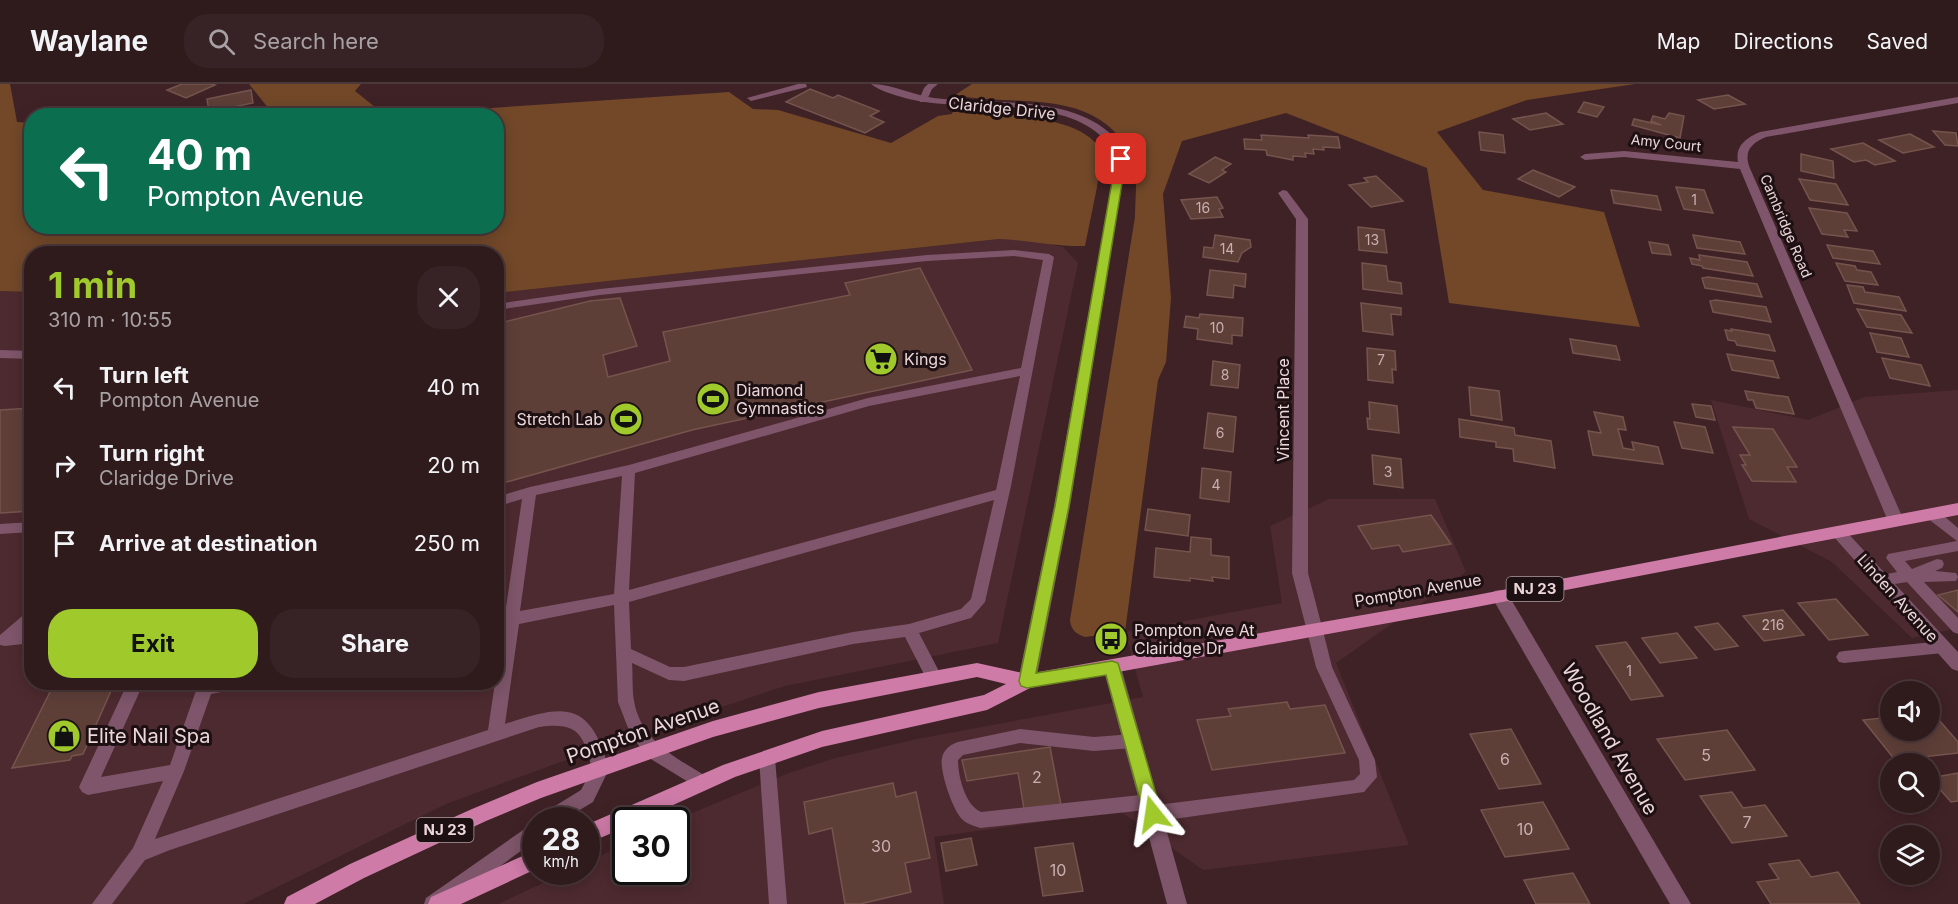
<!DOCTYPE html>
<html lang="en">
<head>
<meta charset="utf-8">
<style>
  body { margin:0; font-family:Inter,sans-serif; background:#372325; color:#f1f3f6; height:100vh; display:flex; flex-direction:column; font-size:22px; white-space:nowrap }
  * { box-sizing:border-box; margin:0 }
  p { font-size:20px; color:#a7a1a3 }
  .icon { flex:none; width:33px; height:33px; fill:none; stroke:currentColor; stroke-width:2; stroke-linecap:round; stroke-linejoin:round }
  .map { position:relative; flex:1; overflow:hidden }
  .sheet { position:absolute; left:24px; top:162px; width:480px; height:444px; display:flex; flex-direction:column; background:#2f1a1c; border-radius:24px; box-shadow:0 3px 15px #0003,0 0 0 2px #4a383b }
  .sheet>* { flex:none }
  .guide { position:absolute; left:24px; top:24px; width:480px; height:126px; border-radius:24px; box-shadow:0 3px 15px #0003,0 0 0 2px #4a383b; background:#0b6e4f; color:#fff; overflow:hidden }
  .controls { position:absolute; left:1880px; top:597px; display:grid; gap:12px }
  .controls a { display:grid; place-items:center; width:60px; height:60px; border-radius:50%; background:#2f1a1c; box-shadow:0 3px 15px #0003,0 0 0 2px #4a383b; font-size:30px }
  .speed { position:absolute; left:522px; top:723px; display:flex; gap:12px; font-size:30px; font-weight:700; text-align:center }
  .speed>* { display:grid; place-content:center; width:78px; height:78px; border-radius:50%; background:#2f1a1c; box-shadow:0 3px 15px #0003,0 0 0 2px #4a383b; line-height:1 }
  .speed small { font-size:15px; font-weight:400 }
  .speed .limit { border:3px solid #111; border-radius:9px; background:#fff; color:#111 }
  .pin { position:absolute; display:grid; place-items:center; width:51px; height:51px; color:#fff; margin:-26px; border-radius:12px; box-shadow:0 3px 9px #0006 }
  .me { position:absolute; width:66px; margin:-33px; rotate:345deg; stroke-linejoin:round; filter:drop-shadow(0 0 4px #0008) }
  .turn { display:flex; align-items:center; gap:21px; height:126px; padding:0 24px; font-size:27px }
  .turn .icon { width:78px; height:78px; stroke-width:2.5 }
  .turn b { display:block; font-size:42px; line-height:51px }
  .round { display:grid; place-items:center; flex:none; width:63px; height:63px; border-radius:24px; background:#372325 }
  .summary { display:flex; align-items:center; justify-content:space-between; height:102px; padding:0 24px }
  h1 { font-size:36px; font-weight:700; line-height:45px; color:#a0c92c }
  .button { display:flex; gap:12px; margin-top:auto; padding:12px 24px }
  .button a { flex:1; height:69px; border-radius:24px; background:#a0c92c; color:#111; font-size:24px; font-weight:700; line-height:69px; text-align:center }
  .button a+a { background:#372325; color:#f1f3f6 }
  ul { padding:0; list-style:none }
  li { display:flex; align-items:center; gap:18px; height:78px; padding:0 24px }
  li div { flex:1 }
  li b { display:block; font-size:22px }
  li em { font-style:normal }
  header { display:flex; align-items:center; gap:36px; box-sizing:border-box; height:84px; padding:0 30px; background:#2f1a1c; border-bottom:2px solid #4a383b }
  header strong { font-size:28px }
  nav { display:flex; gap:33px; margin-inline-start:auto; font-size:21px }
  .search { width:420px; height:54px; background:#372325; display:flex; align-items:center; gap:15px; box-sizing:border-box; padding:0 21px; border-radius:24px; color:#a7a1a3; font-size:22px }
  .map>svg:first-child { display:block }
</style>
</head>
<body>
<header>
<strong>Waylane</strong>
<div class="search"><svg class="icon" aria-label="search" viewBox="0 0 24 24"><circle cx="10" cy="10" r="6"/><path d="M15 15l6 6"/></svg>Search here</div>
<nav><a>Map</a><a>Directions</a><a>Saved</a></nav>
</header>
<div class="map">
<svg width="1958" height="820" viewBox="0 0 1958 820">
  <rect width="100%" height="100%" fill="#3f2226"/>
  <!-- built -->
  <g fill="#4d2a2f">
    <polygon points="1000,155 1029,156 1063,163 1078,179 998,559 785,602 613,659 446,720 243,820 0,820 0,207 31,208 32,598 496,598 497,209"/>
    <polygon points="1958,306 1958,544 1912,554 1832,478 1749,435 1711,316 1808,336 1865,313"/>
    <polygon points="1329,415 1435,415 1466,488 1336,579 1409,761 1203,786 1120,727 934,753 944,820 498,820 567,788 586,788 587,778 625,760 626,788 676,788 675,736 789,689 832,675 917,655 1143,613 1125,548 1282,519 1270,442"/>
  </g>
  <!-- green -->
  <g fill="#724829">
    <path d="M0 0H10L17 38 31 39 32 142H496V32L242 31 269 25 249 0H361L355 7 385 31 729 8 753 25 778 26 891 59 938 32 952 30 953 27C985 29 1101 29 1102 76 1102 84 1098 94 1097 103 1093 123 1089 142 1085 162 1056 163 1028 156 999 155L497 209 496 170H32L31 208 0 207Z"/>
    <path d="M972 0H1635L1527 16 1437 48 1483 106 1604 128 1640 243 1449 219 1427 84 1286 29 1182 57 1163 110 1171 214 1166 278 1158 296 1125 548 1085 553C1076 550 1071 546 1070 536L1135 133C1135 121 1138 82 1134 73 1132 68 1127 63 1123 58 1085 4 1011 23 955 11Z"/>
  </g>
  <!-- building -->
  <g fill="#5e3f38" stroke="#75544d" stroke-width="1.5">
    <polygon points="182,0 211,0 215,1 186,14 167,6"/>
    <polygon points="810,5 833,14 838,11 879,27 870,32 884,38 865,49 786,18"/>
    <polygon points="251,6 253,19 209,28 207,15"/>
    <polygon points="1728,11 1745,20 1714,25 1698,16"/>
    <polygon points="1584,18 1604,23 1597,33 1578,28"/>
    <polygon points="1546,29 1563,40 1530,46 1513,35"/>
    <polygon points="1669,29 1684,32 1680,54 1632,41 1634,35 1661,41 1651,37 1653,32 1665,35"/>
    <polygon points="1933,47 1956,49 1958,62 1945,61"/>
    <polygon points="1479,48 1503,51 1505,69 1481,66"/>
    <polygon points="1910,50 1934,63 1903,69 1879,56"/>
    <polygon points="1261,51 1309,54 1308,51 1338,53 1340,64 1323,63 1324,66 1313,65 1314,70 1305,69 1306,73 1293,72 1293,76 1267,71 1266,66 1245,65 1244,55 1262,56"/>
    <polygon points="1863,59 1895,77 1875,81 1866,76 1854,78 1831,65"/>
    <polygon points="1801,70 1833,77 1834,94 1801,87"/>
    <polygon points="1215,73 1231,80 1222,86 1226,88 1209,99 1189,90"/>
    <polygon points="1533,86 1575,103 1559,113 1518,95"/>
    <polygon points="1376,92 1403,117 1371,123 1349,101 1368,98 1364,94"/>
    <polygon points="1799,95 1836,100 1848,121 1810,116"/>
    <polygon points="1676,103 1704,106 1713,129 1684,125"/>
    <polygon points="1611,106 1657,112 1661,126 1614,119"/>
    <polygon points="1217,113 1223,124 1219,125 1223,133 1191,135 1181,116"/>
    <polygon points="1809,124 1847,129 1857,147 1844,146 1848,153 1822,150"/>
    <polygon points="1358,143 1384,146 1387,169 1359,166"/>
    <polygon points="1215,151 1250,156 1251,163 1242,169 1238,178 1203,173 1204,163 1213,164"/>
    <polygon points="1693,151 1740,158 1745,170 1697,164"/>
    <polygon points="1649,158 1668,161 1671,171 1652,169"/>
    <polygon points="1827,161 1873,167 1880,180 1833,174"/>
    <polygon points="1699,171 1747,178 1753,192 1703,184 1702,182 1692,180 1690,174 1700,176"/>
    <polygon points="1362,179 1386,182 1388,197 1401,199 1402,210 1363,205"/>
    <polygon points="1836,179 1855,182 1857,186 1871,188 1878,201 1845,197"/>
    <polygon points="920,184 972,286 692,346 496,401 496,240 590,217 620,214 637,262 603,271 608,293 670,277 663,248 850,211 845,199"/>
    <polygon points="1210,186 1246,190 1245,203 1234,201 1233,214 1207,211"/>
    <polygon points="1708,193 1757,200 1762,213 1705,204 1702,194"/>
    <polygon points="1847,201 1863,203 1865,208 1899,213 1906,227 1854,219"/>
    <polygon points="1716,216 1766,223 1771,238 1713,228 1710,217"/>
    <polygon points="1361,219 1401,224 1401,231 1391,230 1393,251 1363,247"/>
    <polygon points="1857,225 1901,231 1912,249 1867,243"/>
    <polygon points="1200,230 1243,234 1242,252 1232,251 1232,260 1197,255 1198,245 1184,243 1186,232 1199,234"/>
    <polygon points="1731,245 1769,251 1775,267 1737,261 1735,257 1728,256 1725,246 1732,247"/>
    <polygon points="1870,249 1901,254 1909,273 1877,268"/>
    <polygon points="1570,255 1616,262 1620,276 1573,269"/>
    <polygon points="1367,264 1395,267 1396,286 1392,285 1393,299 1368,296"/>
    <polygon points="1727,270 1773,277 1779,294 1732,286"/>
    <polygon points="1882,274 1921,281 1930,302 1890,294"/>
    <polygon points="1213,277 1240,281 1238,304 1211,301"/>
    <polygon points="1469,303 1499,307 1502,336 1471,331"/>
    <polygon points="1745,307 1788,313 1794,330 1756,324 1753,316 1748,316"/>
    <polygon points="1369,318 1397,322 1399,349 1368,345 1367,334 1370,335"/>
    <polygon points="1692,320 1711,322 1715,336 1696,333"/>
    <polygon points="32,324 32,427 0,429 0,326"/>
    <polygon points="1594,328 1623,333 1626,346 1618,345 1623,364 1634,366 1632,358 1658,363 1663,380 1593,371 1588,347 1601,349"/>
    <polygon points="1208,329 1236,333 1233,368 1204,364"/>
    <polygon points="1459,335 1514,344 1515,351 1551,357 1555,384 1514,377 1513,365 1496,363 1496,358 1460,353"/>
    <polygon points="1674,338 1705,343 1713,369 1682,364"/>
    <polygon points="1733,343 1773,345 1797,383 1787,383 1796,398 1752,397 1742,381 1746,381 1740,371 1750,371"/>
    <polygon points="1372,371 1401,375 1403,404 1374,400"/>
    <polygon points="1202,384 1231,388 1229,418 1200,414"/>
    <polygon points="1148,425 1190,431 1188,452 1145,446"/>
    <polygon points="1431,431 1451,460 1403,468 1399,461 1372,465 1358,442"/>
    <polygon points="1191,453 1211,455 1211,471 1229,473 1229,495 1212,493 1213,497 1190,494 1190,497 1154,493 1156,464 1190,468"/>
    <polygon points="1958,506 1958,528 1938,511"/>
    <polygon points="1836,515 1868,551 1829,556 1798,519"/>
    <polygon points="1783,526 1804,551 1764,557 1743,532"/>
    <polygon points="1718,539 1738,562 1715,566 1695,543"/>
    <polygon points="1677,549 1697,574 1660,579 1642,554"/>
    <polygon points="1626,558 1663,612 1631,616 1596,562"/>
    <polygon points="55,598 115,598 83,670 72,672 70,676 12,684"/>
    <polygon points="1287,618 1290,625 1325,621 1345,669 1212,686 1197,636 1231,632 1228,625"/>
    <polygon points="1929,628 1932,628 1958,658 1958,669 1895,676 1863,636 1890,633 1890,646 1929,646"/>
    <polygon points="1511,645 1541,700 1499,705 1470,650"/>
    <polygon points="1727,646 1755,686 1685,696 1657,655"/>
    <polygon points="1050,663 1061,721 1024,725 1018,689 967,697 962,676"/>
    <polygon points="1958,689 1958,717 1951,718 1930,694"/>
    <polygon points="893,699 896,713 916,708 930,774 905,779 911,808 860,820 845,820 832,744 809,750 804,718"/>
    <polygon points="1732,708 1743,724 1765,721 1787,752 1732,759 1700,712"/>
    <polygon points="1543,718 1569,765 1505,773 1481,726"/>
    <polygon points="971,754 977,781 946,787 941,759"/>
    <polygon points="1073,759 1083,807 1043,812 1035,764"/>
    <polygon points="1799,776 1811,793 1838,788 1860,820 1771,820 1757,798 1779,795 1769,780"/>
    <polygon points="1573,789 1590,820 1536,820 1524,796"/>
  </g>
  <g fill="none" stroke-linecap="round" stroke-linejoin="round">
    <!-- lane -->
    <g fill="#7e556a" fill-rule="evenodd">
      <polygon points="798,0 806,0 807,3 751,17 747,14"/>
      <polygon points="928,0 938,0 932,5 926,18 920,18 919,16 924,4"/>
      <path d="M1014 166 1049 170 1054 173 1011 402 985 518 971 534 919 549 942 593 940 598 934 600 928 598 905 553 853 560 684 597 669 596 632 579C633 592 632 605 634 617 641 658 677 674 709 694L712 699 709 704 703 707 646 672 630 649 618 618 614 521 519 540 505 640C565 620 590 616 609 685L593 718 563 736H539L542 730 581 706 592 685C583 649 578 638 539 643L170 766 145 776 112 820H92L133 764 163 697 88 711 82 708 79 703 128 598H144L101 693 170 681 199 598H248L246 603 211 610 184 687 155 755 488 646 495 598H496L503 543 496 544V532L505 530 522 415 496 423V413L530 403 629 381 868 314 1021 284 1043 176 1014 172 927 177 600 211 496 226V220L600 205 927 171ZM1020 292 996 406 629 506 635 389 869 322ZM622 392 614 510 520 527 536 411ZM994 416 971 515 961 525 909 540 853 548 684 583H670L631 565 629 518Z"/>
      <polygon points="0,266 32,267 32,275 0,274"/>
      <polygon points="1932,425 1937,426 1958,444 1958,467 1905,477 1912,485 1937,475 1942,476 1944,480 1942,484 1935,487 1956,489 1958,493 1956,497 1924,498 1958,534 1958,550 1953,548 1907,498 1882,502 1877,500 1875,496 1877,492 1897,488 1886,474 1888,470 1957,457 1927,434 1925,430 1927,426"/>
      <polygon points="32,438 32,448 0,450 0,440"/>
      <polygon points="32,526 32,541 25,548 32,547 32,559 5,562 0,561 0,551 27,528"/>
      <path d="M1315 541 1320 543 1323 547 1332 583 1375 676 1377 693 1364 708 1153 738 1147 736 1144 730 1146 726 980 744C975 742 967 740 963 736 953 728 939 686 942 674 943 666 951 660 958 658L1020 645 1094 653 1133 650 1139 652 1141 657 1139 662 1133 664 1094 667 1020 659 963 671 958 676C958 692 965 721 981 728L1150 710 1156 712 1159 718 1157 721 1354 696 1360 690 1359 676 1316 583 1307 547 1310 543Z"/>
      <polygon points="1943,557 1948,559 1951,563 1948,567 1943,569 1844,579 1839,578 1836,573 1839,568 1844,567"/>
      <polygon points="767,667 773,669 775,674 787,820 769,820 759,674 761,669"/>
      <polygon points="536,737 536,756 448,820 424,820 426,814"/>
    </g>
    <!-- street -->
    <g fill="#7e556a" fill-rule="evenodd">
      <path d="M871 0C893 0 912 11 934 14 989 21 1069 10 1112 51 1118 57 1122 67 1126 75L1070 422 1036 597 1033 602 1027 604 1021 602 1018 597 1054 422 1116 75C1112 69 1109 60 1104 55 1060 9 963 30 905 14 894 11 880 7 871 0Z"/>
      <path d="M1958 13V19L1766 53C1752 59 1744 66 1749 82L1904 437 1901 441H1891L1888 437 1740 85 1624 73 1585 76 1580 73 1585 70 1624 67 1738 78C1735 62 1746 54 1760 48Z"/>
      <polygon points="1283,106 1287,107 1308,135 1308,489 1323,547 1321,552 1315,554 1309,552 1307,547 1292,489 1296,135 1278,109"/>
      <polygon points="1838,442 1843,444 1958,568 1958,587 1952,585 1833,452 1830,448 1833,444"/>
      <polygon points="1500,506 1506,507 1691,820 1670,820 1494,517 1492,512 1494,507"/>
      <polygon points="1112,576 1118,578 1121,583 1187,820 1167,820 1103,583 1106,578"/>
    </g>
    <!-- primary -->
    <g fill="#ce7ba8" fill-rule="evenodd">
      <polygon points="1958,419 1958,431 1471,524 1030,604 987,626 822,663 735,693 640,736 626,736 626,743 586,760 586,741 723,681 822,647 984,611 1006,600 977,593 819,624 713,653 541,714 486,737 364,794 315,820 284,820 287,813 350,780 472,725 537,698 713,637 819,608 977,579 1027,590 1471,512"/>
      <polygon points="536,766 536,785 461,820 428,820 431,813"/>
    </g>
  </g>
  <!-- route -->
  <polygon fill="#a0c92c" stroke="#68831d" stroke-width="1.5" points="1121,72 1126,75 1069,422 1036,589 1112,577 1118,579 1162,730 1159,735 1153,738 1147,735 1144,730 1106,591 1027,604 1021,602 1019,597 1055,422 1116,75"/>
  <!-- icons -->
  <defs>
    <symbol id="supermarket-disc" viewBox="-11 -11 22 22"><circle r="9.5" fill="#a0c92c" stroke="#1d1012"/><path d="M-6-5.5h2.5l.6 2H6L4.5 2H-2.5L-4.4-4H-6ZM-1.5 3.2a1.3 1.3 0 1 0 .1 0ZM3 3.2a1.3 1.3 0 1 0 .1 0Z" fill="#111"/></symbol>
    <symbol id="stadium-disc" viewBox="-11 -11 22 22"><circle r="9.5" fill="#a0c92c" stroke="#1d1012"/><path d="M0-5a6.5 5 0 1 0 0 10a6.5 5 0 1 0 0-10ZM-3.5-1.8h7v3.6h-7Z" fill="#111"/></symbol>
    <symbol id="bus-disc" viewBox="-11 -11 22 22"><circle r="9.5" fill="#a0c92c" stroke="#1d1012"/><path d="M-5-6H5V4H4V6H2V4H-2V6H-4V4H-5ZM-3.5-4V0h7V-4ZM-3.5 1.2v1.5H-2V1.2ZM2 1.2v1.5H3.5V1.2Z" fill="#111"/></symbol>
    <symbol id="shop-disc" viewBox="-11 -11 22 22"><circle r="9.5" fill="#a0c92c" stroke="#1d1012"/><path d="M-5-2.5h2.3a2.7 3.5 0 0 1 5.4 0H5L5.5 6h-11ZM-1.5-2.5h3a1.5 2.3 0 0 0-3 0Z" fill="#111"/></symbol>
  </defs>
  <g fill-rule="evenodd">
    <use href="#supermarket-disc" x="862" y="256" width="38" height="38"/>
    <use href="#stadium-disc" x="694" y="296" width="38" height="38"/>
    <use href="#stadium-disc" x="607" y="316" width="38" height="38"/>
    <use href="#bus-disc" x="1092" y="536" width="38" height="38"/>
    <use href="#shop-disc" x="45" y="633" width="38" height="38"/>
  </g>
  <g text-anchor="middle" stroke-width="6" stroke-linejoin="round" paint-order="stroke">
    <!-- far-street labels -->
    <g font-size="14" fill="#ebd6d9" stroke="#1d1012">
      <text transform="translate(1666 59) rotate(6)" y="5">Amy Court</text>
      <text transform="translate(1786 142) rotate(67)" y="5">Cambridge Road</text>
    </g>
    <!-- number labels -->
    <g font-size="14" fill="#c8b0b1">
      <text x="1694" y="121">1</text>
      <text x="1203" y="129">16</text>
      <text x="1372" y="161">13</text>
      <text x="1227" y="170">14</text>
      <text x="1217" y="249">10</text>
      <text x="1381" y="281">7</text>
      <text x="1225" y="296">8</text>
      <text x="1220" y="354">6</text>
      <text x="1388" y="393">3</text>
      <text x="1216" y="406">4</text>
      <text x="1773" y="546">216</text>
      <text x="1629" y="592">1</text>
    </g>
    <!-- shield labels -->
    <g fill="#1d1012" stroke="#ad9b9d" stroke-width="1.5">
      <rect x="1506.5" y="493" width="57" height="24" rx="4.5"/>
      <rect x="416.5" y="734" width="57" height="24" rx="4.5"/>
    </g>
    <g font-size="15" font-weight="bold" fill="#ebd6d9">
      <text x="1535" y="510">NJ 23</text>
      <text x="445" y="751">NJ 23</text>
    </g>
    <!-- street labels -->
    <g font-size="16" fill="#ebd6d9" stroke="#1d1012">
      <text transform="translate(1002 24) rotate(6)" y="6">Claridge Drive</text>
      <text transform="translate(1283 326) rotate(-90)" y="6">Vincent Place</text>
      <text transform="translate(1418 506) rotate(-10)" y="6">Pompton Avenue</text>
      <text transform="translate(1898 514) rotate(48)" y="6">Linden Avenue</text>
    </g>
    <!-- poi labels -->
    <g font-size="16" fill="#ebd6d9" stroke="#1d1012" text-anchor="start">
      <text x="904" y="281">Kings</text>
      <text x="736" y="312">Diamond<tspan x="736" dy="18">Gymnastics</tspan></text>
      <text x="603" y="341" text-anchor="end">Stretch Lab</text>
      <text x="1134" y="552">Pompton Ave At<tspan x="1134" dy="18">Clairidge Dr</tspan></text>
    </g>
    <!-- near-number labels -->
    <g font-size="16" fill="#c8b0b1">
      <text x="1706" y="677">5</text>
      <text x="1505" y="681">6</text>
      <text x="1037" y="699">2</text>
      <text x="1747" y="744">7</text>
      <text x="1525" y="751">10</text>
      <text x="881" y="768">30</text>
      <text x="1058" y="792">10</text>
    </g>
    <!-- near-street labels -->
    <g font-size="20" fill="#ebd6d9" stroke="#1d1012">
      <text transform="translate(643 647) rotate(-19)" y="7">Pompton Avenue</text>
      <text transform="translate(1610 655) rotate(60)" y="7">Woodland Avenue</text>
    </g>
    <!-- near-poi labels -->
    <g font-size="20" fill="#ebd6d9" stroke="#1d1012" text-anchor="start">
      <text x="87" y="659">Elite Nail Spa</text>
    </g>
  </g>
</svg>
<div class="controls">
<a><svg class="icon" aria-label="sound" viewBox="0 0 24 24"><path d="M4 9h4l5-4v14l-5-4H4zM17 9q2 3 0 6"/></svg></a>
<a><svg class="icon" aria-label="search" viewBox="0 0 24 24"><circle cx="10" cy="10" r="6"/><path d="M15 15l6 6"/></svg></a>
<a><svg class="icon" aria-label="layers" viewBox="0 0 24 24"><path d="M12 4l9 5-9 5-9-5zM3 14l9 5 9-5"/></svg></a>
</div>
<div class="speed"><div>28<small>km/h</small></div><div class="limit">30</div></div>
<div class="pin" style="left:1121px;top:75px;background:#d93025"><svg class="icon" aria-label="arrive" viewBox="0 0 24 24"><path d="M6 21V4h12l-3 4 3 4H6"/></svg></div>
<svg class="me" style="left:1153px;top:730px" viewBox="-20 -20 40 40"><path d="M0-17L14 15 0 8-14 15z" fill="#a0c92c" stroke="#fff" stroke-width="4"/></svg>
<div class="guide">
<div class="turn"><svg class="icon" aria-label="left" viewBox="0 0 24 24"><path d="M17 20v-9H6M10 6l-5 5 5 5"/></svg><div><b>40 m</b>Pompton Avenue</div></div>
</div>
<section class="sheet">
<div class="summary"><div><h1>1 min</h1><p>310 m · 10:55</p></div><a class="round"><svg class="icon" aria-label="close" viewBox="0 0 24 24"><path d="M6 6l12 12M18 6L6 18"/></svg></a></div>
<ul>
<li><svg class="icon" aria-label="left" viewBox="0 0 24 24"><path d="M17 20v-9H6M10 6l-5 5 5 5"/></svg><div><b>Turn left</b><p>Pompton Avenue</p></div><em>40 m</em></li>
<li><svg class="icon" aria-label="right" viewBox="0 0 24 24"><path d="M7 20v-9h11M14 6l5 5-5 5"/></svg><div><b>Turn right</b><p>Claridge Drive</p></div><em>20 m</em></li>
<li><svg class="icon" aria-label="arrive" viewBox="0 0 24 24"><path d="M6 21V4h12l-3 4 3 4H6"/></svg><div><b>Arrive at destination</b></div><em>250 m</em></li>
</ul>
<div class="button"><a>Exit</a><a>Share</a></div>
</section>
</div>
</body>
</html>
